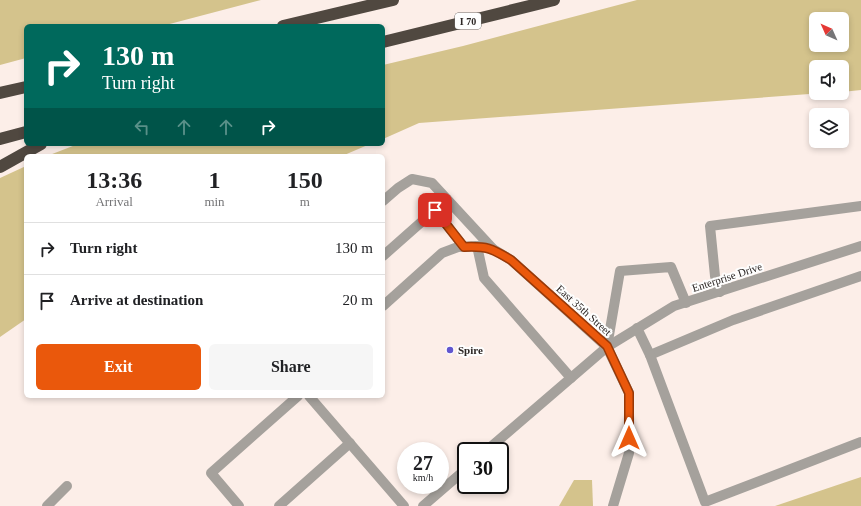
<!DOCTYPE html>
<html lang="en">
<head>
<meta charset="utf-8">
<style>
  body { margin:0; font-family:"Times New Roman",serif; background:#f6f6f6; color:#202124; height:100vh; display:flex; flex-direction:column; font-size:15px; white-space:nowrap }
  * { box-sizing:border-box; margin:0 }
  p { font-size:13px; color:#757577 }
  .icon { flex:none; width:22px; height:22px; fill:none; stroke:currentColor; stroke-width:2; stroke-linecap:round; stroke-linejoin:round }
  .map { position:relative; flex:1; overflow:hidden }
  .sheet { position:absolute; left:24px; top:154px; width:361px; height:244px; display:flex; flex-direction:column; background:#fff; border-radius:6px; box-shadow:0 2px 6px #0003 }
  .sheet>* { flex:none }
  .hud { position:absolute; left:24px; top:24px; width:361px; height:122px; border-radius:6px; box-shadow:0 2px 6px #0003; background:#00695c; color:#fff; overflow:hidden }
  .needle { width:26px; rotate:315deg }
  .fabs { position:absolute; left:809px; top:12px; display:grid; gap:8px }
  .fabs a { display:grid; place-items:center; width:40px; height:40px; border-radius:6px; background:#fff; box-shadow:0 2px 6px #0003; font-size:20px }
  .speed { position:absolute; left:397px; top:442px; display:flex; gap:8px; font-size:20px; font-weight:700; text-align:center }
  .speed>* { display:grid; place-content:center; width:52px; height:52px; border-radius:50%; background:#fff; box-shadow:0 2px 6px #0003; line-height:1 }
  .speed small { font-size:10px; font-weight:400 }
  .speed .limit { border:2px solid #111; border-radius:6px; background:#fff; color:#111 }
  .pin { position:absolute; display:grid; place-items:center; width:34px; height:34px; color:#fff; margin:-17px; border-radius:8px; box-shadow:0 2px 6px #0006 }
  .me { position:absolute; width:44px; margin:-22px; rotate:0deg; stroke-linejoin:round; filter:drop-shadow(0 0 3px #0008) }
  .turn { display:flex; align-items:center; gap:14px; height:84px; padding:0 12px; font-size:18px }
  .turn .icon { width:52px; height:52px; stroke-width:2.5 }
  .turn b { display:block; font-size:28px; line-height:34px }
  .lanes { display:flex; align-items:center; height:38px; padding:0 12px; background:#0003; justify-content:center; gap:20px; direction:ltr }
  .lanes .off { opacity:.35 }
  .eta { display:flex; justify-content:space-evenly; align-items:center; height:68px; text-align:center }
  .eta b { font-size:24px; font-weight:700; line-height:28px }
  .cta { display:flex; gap:8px; margin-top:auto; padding:8px 12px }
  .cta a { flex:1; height:46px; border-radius:6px; background:#ea580c; color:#fff; font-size:16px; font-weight:700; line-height:46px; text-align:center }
  .cta a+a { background:#f6f6f6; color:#202124 }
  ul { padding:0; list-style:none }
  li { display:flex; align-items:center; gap:12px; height:52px; padding:0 12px; border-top:1px solid #e0e0e0 }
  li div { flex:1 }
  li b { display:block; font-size:15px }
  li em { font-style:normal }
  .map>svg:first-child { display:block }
</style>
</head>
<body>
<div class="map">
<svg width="861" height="506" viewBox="0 0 861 506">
  <rect width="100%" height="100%" fill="#fceee8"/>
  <!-- green -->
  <g fill="#d4c38c" fill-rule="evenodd">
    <polygon points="0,0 261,0 162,26 26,26 26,58 0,65"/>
    <path d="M637 0H861V90L842 92V67H816V93H823L419 123 383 139V65L463 46ZM816 19H842V45H816Z"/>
    <polygon points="78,144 370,144 342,156 47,156"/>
    <polygon points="26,166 26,319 0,337 0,178"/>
    <polygon points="861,477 861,506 775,506"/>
    <polygon points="574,480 592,480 593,506 559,506"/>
  </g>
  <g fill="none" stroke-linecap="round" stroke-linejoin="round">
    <!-- minor -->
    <g stroke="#a5a19c" stroke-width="10">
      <polyline points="383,201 398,188 412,179 432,183 493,249"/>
      <polyline points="477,246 484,278 571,378"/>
      <polyline points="383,256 435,210 464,247"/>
      <polyline points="720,292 715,276 710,226 861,206"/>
      <polyline points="383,306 442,253 458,247 477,246 493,249 511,260 607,347 629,393 629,453 613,506"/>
      <polyline points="637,328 650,355 733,320 861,276"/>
      <polyline points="607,347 620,271 671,267 686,303"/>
      <polyline points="650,355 705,502 861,442"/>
      <polyline points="309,396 404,506"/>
      <polyline points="486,451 607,347 674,306 861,246"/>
      <polyline points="47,506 67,486"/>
      <polyline points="239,506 211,473 298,396"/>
      <polyline points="279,506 350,443"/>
      <polyline points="423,506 466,469"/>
    </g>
    <!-- highway -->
    <g stroke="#504840" stroke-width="12">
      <polyline points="283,26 393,0"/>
      <polyline points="383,42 554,0"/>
      <polyline points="0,93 26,87"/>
      <polyline points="0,139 26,132"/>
      <polyline points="0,167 41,144"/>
    </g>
  </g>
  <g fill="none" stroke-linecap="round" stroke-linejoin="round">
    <defs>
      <path id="route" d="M435 210 464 247C487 246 491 248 511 260L607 346 629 393V438"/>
    </defs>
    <!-- route casing -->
    <use href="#route" stroke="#983908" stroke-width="10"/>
    <!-- route -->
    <use href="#route" stroke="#ea580c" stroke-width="7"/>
  </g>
  <!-- markers -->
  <circle fill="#6156cf" stroke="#fefefe" stroke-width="1.5" cx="450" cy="350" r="4"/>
  <g text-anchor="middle" stroke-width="4" stroke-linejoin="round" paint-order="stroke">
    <!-- shield labels -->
    <rect fill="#fefefe" stroke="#6c6866" stroke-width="1" x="455" y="13" width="26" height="16" rx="3"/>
    <g font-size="10" font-weight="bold" fill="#2d2725">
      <text x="468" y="25">I 70</text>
    </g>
    <!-- street labels -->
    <g font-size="11" fill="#2d2725" stroke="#fefefe">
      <text transform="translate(727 277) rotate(-18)" y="4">Enterprise Drive</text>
      <text transform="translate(584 310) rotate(42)" y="4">East 35th Street</text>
    </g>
    <!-- poi labels -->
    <g font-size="11" font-weight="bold" fill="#2d2725" stroke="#fefefe" text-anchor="start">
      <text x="458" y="354">Spire</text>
    </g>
  </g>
</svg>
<div class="fabs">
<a><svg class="needle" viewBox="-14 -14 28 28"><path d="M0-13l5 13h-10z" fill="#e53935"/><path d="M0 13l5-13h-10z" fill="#757577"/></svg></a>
<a><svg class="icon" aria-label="sound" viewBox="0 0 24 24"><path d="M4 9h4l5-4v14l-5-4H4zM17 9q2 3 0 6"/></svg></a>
<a><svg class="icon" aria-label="layers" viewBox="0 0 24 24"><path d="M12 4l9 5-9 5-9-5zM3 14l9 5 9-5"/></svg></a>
</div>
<div class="speed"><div>27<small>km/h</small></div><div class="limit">30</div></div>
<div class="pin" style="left:435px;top:210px;background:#d93025"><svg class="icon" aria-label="arrive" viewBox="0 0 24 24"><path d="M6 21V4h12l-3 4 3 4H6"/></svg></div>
<svg class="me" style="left:629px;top:438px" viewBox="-20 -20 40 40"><path d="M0-17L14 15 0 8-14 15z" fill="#ea580c" stroke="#fff" stroke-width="4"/></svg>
<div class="hud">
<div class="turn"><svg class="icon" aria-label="right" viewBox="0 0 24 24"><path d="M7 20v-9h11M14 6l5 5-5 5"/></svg><div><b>130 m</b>Turn right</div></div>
<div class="lanes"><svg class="icon off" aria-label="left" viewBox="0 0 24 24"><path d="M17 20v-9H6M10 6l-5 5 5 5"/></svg><svg class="icon off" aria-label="ahead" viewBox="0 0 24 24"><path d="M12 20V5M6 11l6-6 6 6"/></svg><svg class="icon off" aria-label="ahead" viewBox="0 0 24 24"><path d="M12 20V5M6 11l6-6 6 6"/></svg><svg class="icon" aria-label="right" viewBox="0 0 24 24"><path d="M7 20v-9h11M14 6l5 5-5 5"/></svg></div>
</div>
<section class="sheet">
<div class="eta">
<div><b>13:36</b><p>Arrival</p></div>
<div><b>1</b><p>min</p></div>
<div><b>150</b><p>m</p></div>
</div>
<ul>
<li><svg class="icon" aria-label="right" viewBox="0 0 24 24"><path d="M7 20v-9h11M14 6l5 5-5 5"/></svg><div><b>Turn right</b></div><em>130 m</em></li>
<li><svg class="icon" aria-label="arrive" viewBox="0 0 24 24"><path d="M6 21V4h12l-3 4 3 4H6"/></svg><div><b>Arrive at destination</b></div><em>20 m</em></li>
</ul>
<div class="cta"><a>Exit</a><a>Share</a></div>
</section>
</div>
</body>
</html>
